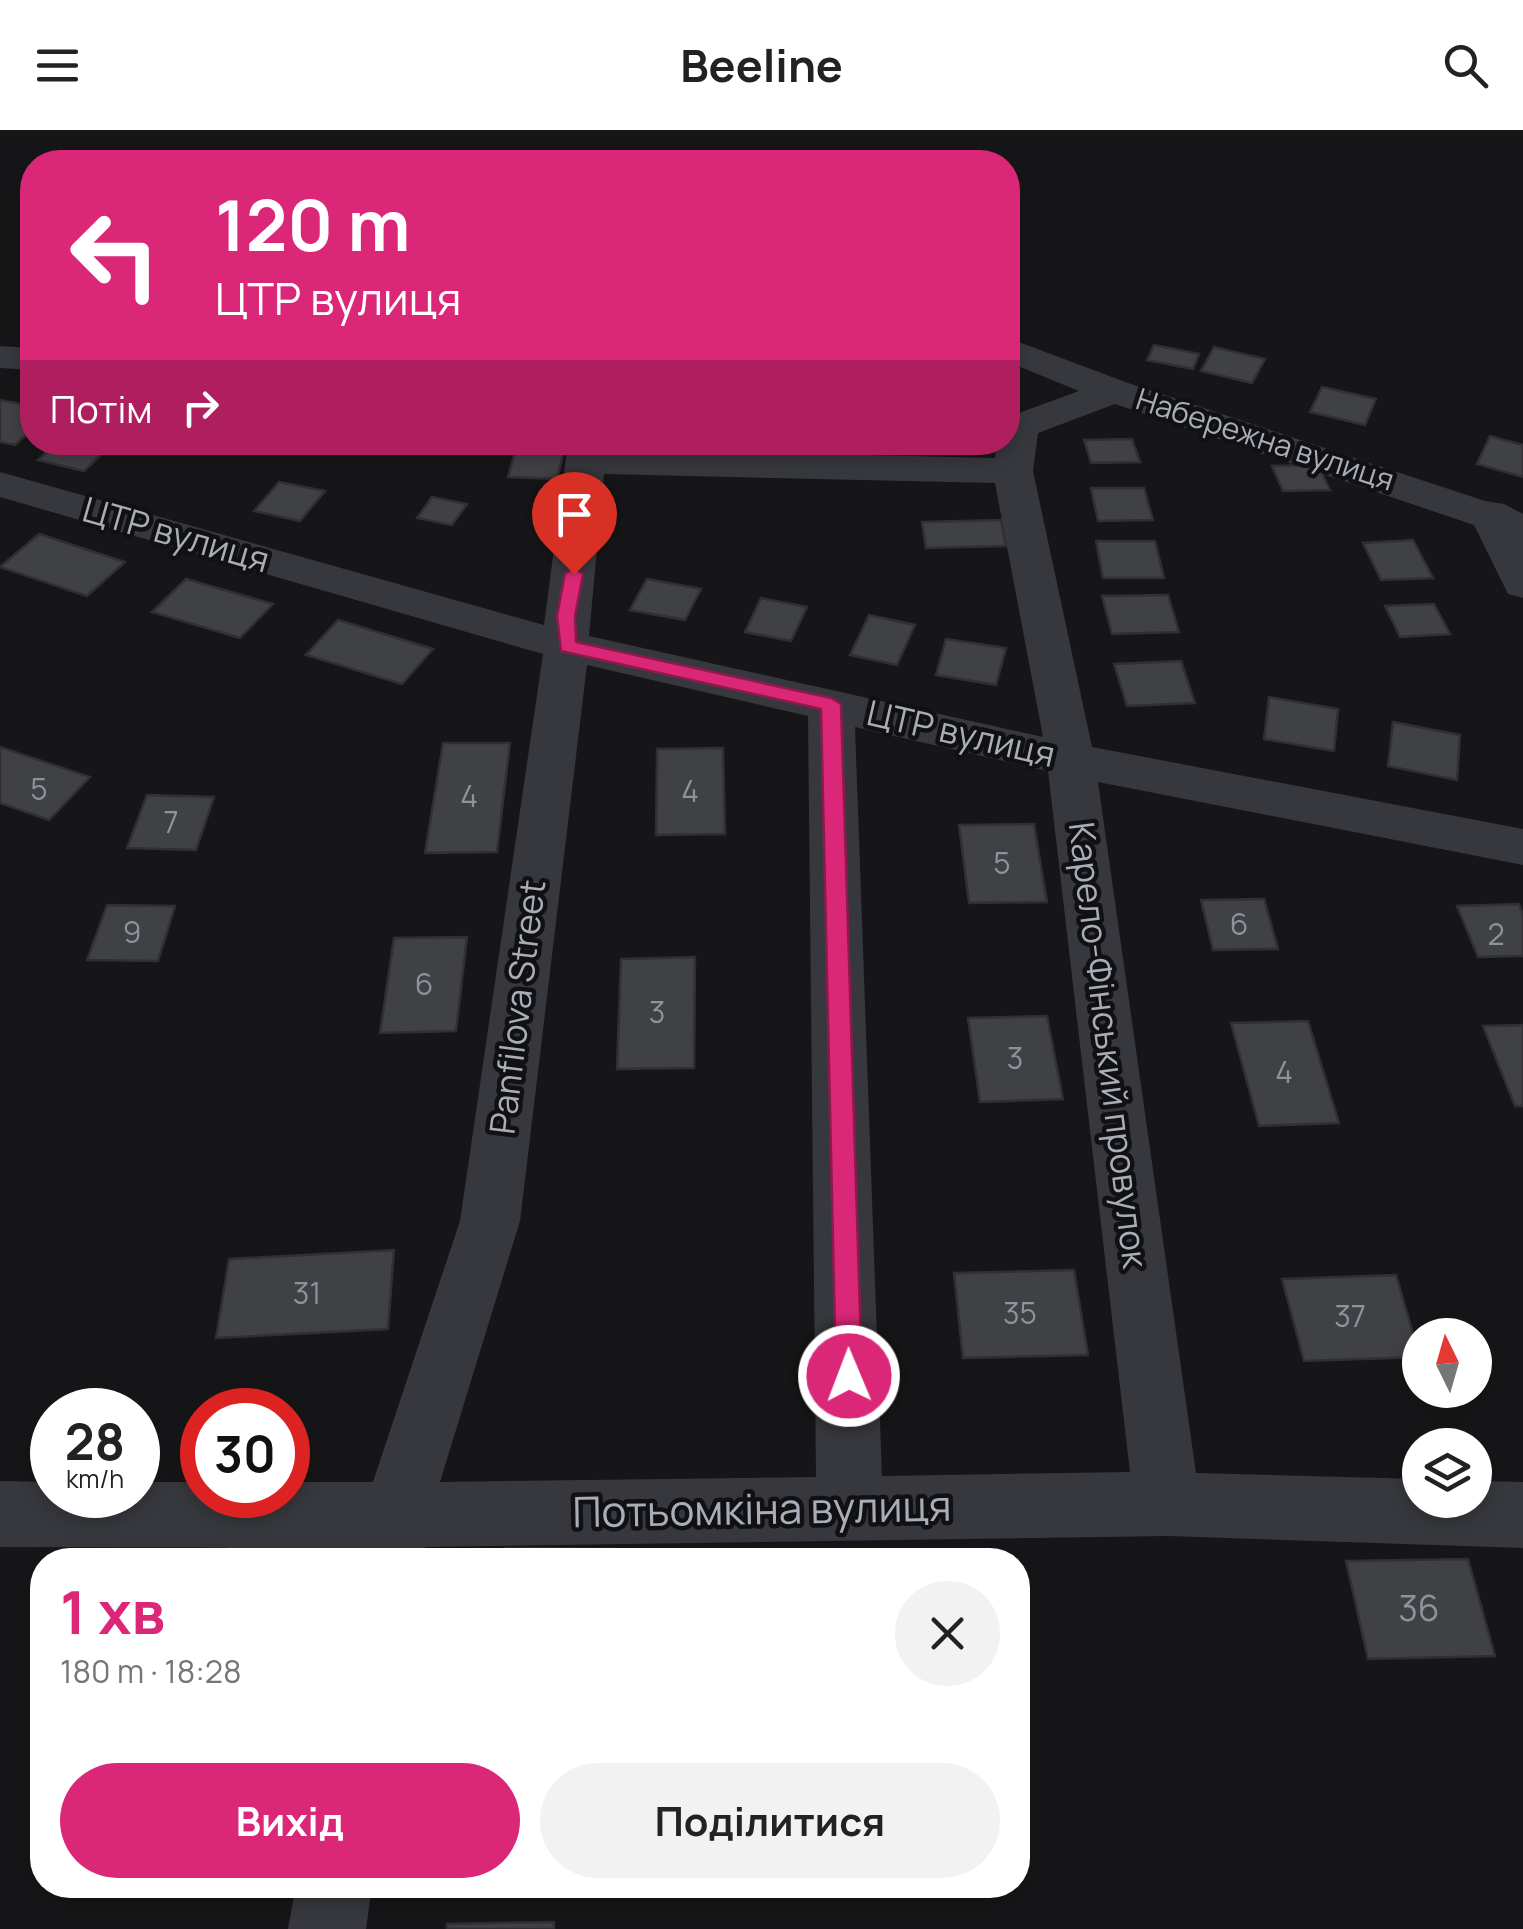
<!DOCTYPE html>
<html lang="uk">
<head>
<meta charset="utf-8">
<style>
  body { margin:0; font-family:Manrope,sans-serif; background:#f2f2f2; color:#222; height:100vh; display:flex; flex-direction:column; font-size:38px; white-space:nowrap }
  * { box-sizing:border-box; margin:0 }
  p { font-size:32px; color:#767676 }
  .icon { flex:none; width:55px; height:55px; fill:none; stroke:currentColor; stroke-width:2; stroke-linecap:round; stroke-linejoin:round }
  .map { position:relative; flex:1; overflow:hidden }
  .drawer { position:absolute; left:30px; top:1418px; width:1000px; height:350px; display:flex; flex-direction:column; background:#fff; border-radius:40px; box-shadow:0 5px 15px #0003 }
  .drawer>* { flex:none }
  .banner { position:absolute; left:20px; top:20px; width:1000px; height:305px; border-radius:40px; box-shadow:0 5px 15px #0003; background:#db2777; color:#fff; overflow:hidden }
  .needle { width:65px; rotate:355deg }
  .controls { position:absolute; left:1402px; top:1188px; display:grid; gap:20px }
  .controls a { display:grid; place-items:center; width:90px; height:90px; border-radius:50%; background:#fff; box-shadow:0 5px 15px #0003; font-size:50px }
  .speed { position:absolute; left:30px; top:1258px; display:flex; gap:20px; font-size:50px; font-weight:700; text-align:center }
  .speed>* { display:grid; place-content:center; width:130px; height:130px; border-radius:50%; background:#fff; box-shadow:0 5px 15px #0003; line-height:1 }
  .speed small { font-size:25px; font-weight:400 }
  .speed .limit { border:15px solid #d22; background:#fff; color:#111 }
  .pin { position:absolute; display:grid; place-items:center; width:85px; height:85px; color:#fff; margin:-102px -42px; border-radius:50% 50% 50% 0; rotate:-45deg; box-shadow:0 0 10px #0007 }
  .pin .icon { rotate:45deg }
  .me { position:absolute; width:110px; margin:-55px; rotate:359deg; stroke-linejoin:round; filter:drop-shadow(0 0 8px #0008) }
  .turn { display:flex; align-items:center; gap:35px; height:210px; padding:0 30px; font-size:45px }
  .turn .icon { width:130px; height:130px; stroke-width:2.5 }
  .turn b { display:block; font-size:70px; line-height:85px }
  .then { display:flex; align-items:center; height:95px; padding:0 30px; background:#0003; gap:20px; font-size:38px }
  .round { display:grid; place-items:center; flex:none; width:105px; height:105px; border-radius:52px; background:#f2f2f2 }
  .summary { display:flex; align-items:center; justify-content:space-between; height:170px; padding:0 30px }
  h1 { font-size:60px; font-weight:700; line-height:75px; color:#db2777 }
  .primary-button { display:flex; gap:20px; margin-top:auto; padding:20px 30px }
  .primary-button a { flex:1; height:115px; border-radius:60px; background:#db2777; color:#fff; font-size:40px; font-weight:700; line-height:115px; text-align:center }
  .primary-button a+a { background:#f2f2f2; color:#222 }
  header { display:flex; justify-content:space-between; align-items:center; height:130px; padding:0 30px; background:#fff; font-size:45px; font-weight:700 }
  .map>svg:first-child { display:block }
</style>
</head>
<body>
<header><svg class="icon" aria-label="menu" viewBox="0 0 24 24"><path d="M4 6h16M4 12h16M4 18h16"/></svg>Beeline<svg class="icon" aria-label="search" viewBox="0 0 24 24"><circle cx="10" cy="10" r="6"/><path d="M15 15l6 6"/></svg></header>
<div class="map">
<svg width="1523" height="1799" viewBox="0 0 1523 1799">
  <rect width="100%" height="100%" fill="#161618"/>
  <!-- building -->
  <g fill="#404145" stroke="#303034" stroke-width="2.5">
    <polygon points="1154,215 1199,224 1193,239 1147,230"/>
    <polygon points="1214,217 1265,229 1252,253 1201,241"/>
    <polygon points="1322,257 1376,269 1365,295 1310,282"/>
    <polygon points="0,270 32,276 32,299 15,315 0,312"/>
    <polygon points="1490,306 1523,315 1523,347 1477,334"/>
    <polygon points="1132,309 1140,332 1091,333 1084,310"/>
    <polygon points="57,312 114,312 84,341 38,330"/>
    <polygon points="517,315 565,317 557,349 508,347"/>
    <polygon points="1318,335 1330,360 1283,361 1272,336"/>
    <polygon points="279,352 325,361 300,391 254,381"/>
    <polygon points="1091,358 1144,358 1153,390 1098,391"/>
    <polygon points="432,367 467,374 452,395 417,388"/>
    <polygon points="1001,390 1006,416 926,418 922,392"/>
    <polygon points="39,404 125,432 87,466 0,437"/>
    <polygon points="1413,410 1433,448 1381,450 1363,413"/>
    <polygon points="1096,411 1155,411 1164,448 1103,448"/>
    <polygon points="186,449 273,474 240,508 152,482"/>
    <polygon points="647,449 701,459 685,490 630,480"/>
    <polygon points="1168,465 1179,502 1112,504 1102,466"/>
    <polygon points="761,468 807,477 791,511 745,502"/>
    <polygon points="1434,474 1450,504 1400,507 1385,476"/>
    <polygon points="869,485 915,495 897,535 850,525"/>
    <polygon points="338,490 433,519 402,554 306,525"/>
    <polygon points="946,509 1006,518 996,555 936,545"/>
    <polygon points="1181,531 1195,573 1127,576 1114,534"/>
    <polygon points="1269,567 1338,579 1334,621 1264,609"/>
    <polygon points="1393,592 1460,605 1457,650 1388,636"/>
    <polygon points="443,613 510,613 497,722 425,723"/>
    <polygon points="0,617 90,647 49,690 0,673"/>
    <polygon points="723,618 725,704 656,705 657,619"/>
    <polygon points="147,665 214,667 196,720 127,718"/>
    <polygon points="1034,694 1047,772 969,773 959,695"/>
    <polygon points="1264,769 1278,819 1213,820 1201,770"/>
    <polygon points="1519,774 1523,785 1523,826 1478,827 1457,776"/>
    <polygon points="107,775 175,776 158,831 87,830"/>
    <polygon points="467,807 456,901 380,903 394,808"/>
    <polygon points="695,827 694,938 617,939 621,829"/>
    <polygon points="1047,886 1063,969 980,972 968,888"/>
    <polygon points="1308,891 1339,993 1259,996 1231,893"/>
    <polygon points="1523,895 1523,976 1515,976 1483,896"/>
    <polygon points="394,1120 388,1199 216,1208 229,1129"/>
    <polygon points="1074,1140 1088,1225 963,1228 954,1143"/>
    <polygon points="1396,1145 1420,1227 1304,1231 1282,1149"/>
    <polygon points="322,1411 319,1430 225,1430 228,1413"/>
    <polygon points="506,1418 726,1420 726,1430 505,1430"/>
    <polygon points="1468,1429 1495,1526 1368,1529 1346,1431"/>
    <polygon points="554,1792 554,1799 447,1799 447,1794"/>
  </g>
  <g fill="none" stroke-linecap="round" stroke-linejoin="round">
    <!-- minor -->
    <g fill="#37383d" fill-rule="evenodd">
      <path d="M1008 208 1128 253 1485 371 1504 374 1523 384V468L1508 464 1474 395 1115 274 1038 303 1033 341 1092 617 1523 699V735L1098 652 1196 1343 1420 1349V1370H1475V1351L1523 1352V1418L1167 1406 425 1417 423 1430H355L357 1418 0 1417V1351L52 1352V1365H138V1352H202V1365H288V1352H373L460 1091 543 524 0 367V342L544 495 568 312H608L607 319 995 328 997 312H1008V287L1079 261 1008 232ZM604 344 995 353 1043 607 589 506ZM587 535 808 586 816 1347 440 1352 520 1091ZM855 597 1048 641 1130 1342 882 1346Z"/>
      <polygon points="0,216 32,218 32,240 0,238"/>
      <polygon points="296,1755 372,1755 366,1799 288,1799"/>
    </g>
  </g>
  <!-- route -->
  <polygon fill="#db2777" stroke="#8e194d" stroke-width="2.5" points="574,438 583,444 575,486 576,512 831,568 841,574 862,1246 859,1254 849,1258 840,1254 836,1246 821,579 561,521 557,486 565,444"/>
  <g text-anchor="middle" stroke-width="9" stroke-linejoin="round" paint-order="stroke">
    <!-- far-street labels -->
    <g font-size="30" fill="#a8adb8" stroke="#111113">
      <text transform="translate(1265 310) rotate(18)" y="10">Набережна вулиця</text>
    </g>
    <!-- number labels -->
    <g font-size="30" fill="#8e929b">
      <text x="39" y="670">5</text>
      <text x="690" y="672">4</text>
      <text x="469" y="677">4</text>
      <text x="171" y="703">7</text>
      <text x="1002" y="744">5</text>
      <text x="1239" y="805">6</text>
      <text x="132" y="813">9</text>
      <text x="1496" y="815">2</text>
      <text x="424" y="865">6</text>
      <text x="657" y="893">3</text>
      <text x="1015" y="939">3</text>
      <text x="1284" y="953">4</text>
      <text x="307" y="1174">31</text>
      <text x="1020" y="1194">35</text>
      <text x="1350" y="1197">37</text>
    </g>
    <!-- street labels -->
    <g font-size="35" fill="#a8adb8" stroke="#111113">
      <text transform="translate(176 405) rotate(16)" y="12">ЦТР вулиця</text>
      <text transform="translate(961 604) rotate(13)" y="12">ЦТР вулиця</text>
      <text transform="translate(518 877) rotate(-83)" y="12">Panfilova Street</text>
      <text transform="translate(1108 915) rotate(83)" y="12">Карело-Фінський провулок</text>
    </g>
    <!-- near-number labels -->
    <g font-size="35" fill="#8e929b">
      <text x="1419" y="1491">36</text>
    </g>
    <!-- near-street labels -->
    <g font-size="42" fill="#a8adb8" stroke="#111113">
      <text transform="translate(762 1379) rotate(-1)" y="15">Потьомкіна вулиця</text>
    </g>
  </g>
</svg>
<div class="controls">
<a><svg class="needle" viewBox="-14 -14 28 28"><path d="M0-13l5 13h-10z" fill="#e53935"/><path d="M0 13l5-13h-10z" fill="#767676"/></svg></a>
<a><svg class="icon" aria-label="layers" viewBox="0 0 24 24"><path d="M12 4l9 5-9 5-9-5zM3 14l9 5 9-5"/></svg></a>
</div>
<div class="speed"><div>28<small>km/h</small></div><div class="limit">30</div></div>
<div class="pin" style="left:574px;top:444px;background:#d93025"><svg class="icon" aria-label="arrive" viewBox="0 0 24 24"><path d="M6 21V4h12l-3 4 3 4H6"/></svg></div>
<svg class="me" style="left:849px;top:1246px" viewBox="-20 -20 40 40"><circle r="17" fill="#db2777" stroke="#fff" stroke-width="3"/><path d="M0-11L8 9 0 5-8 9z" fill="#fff"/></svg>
<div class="banner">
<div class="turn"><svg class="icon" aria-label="left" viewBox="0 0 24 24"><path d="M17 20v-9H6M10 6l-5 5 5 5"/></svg><div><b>120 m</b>ЦТР вулиця</div></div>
<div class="then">Потім<svg class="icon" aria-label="right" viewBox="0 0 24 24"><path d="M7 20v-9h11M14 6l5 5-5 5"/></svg></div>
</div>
<section class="drawer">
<div class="summary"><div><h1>1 хв</h1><p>180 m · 18:28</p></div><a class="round"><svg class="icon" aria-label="close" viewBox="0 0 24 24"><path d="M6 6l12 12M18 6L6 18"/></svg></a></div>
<div class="primary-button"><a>Вихід</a><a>Поділитися</a></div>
</section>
</div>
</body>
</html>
